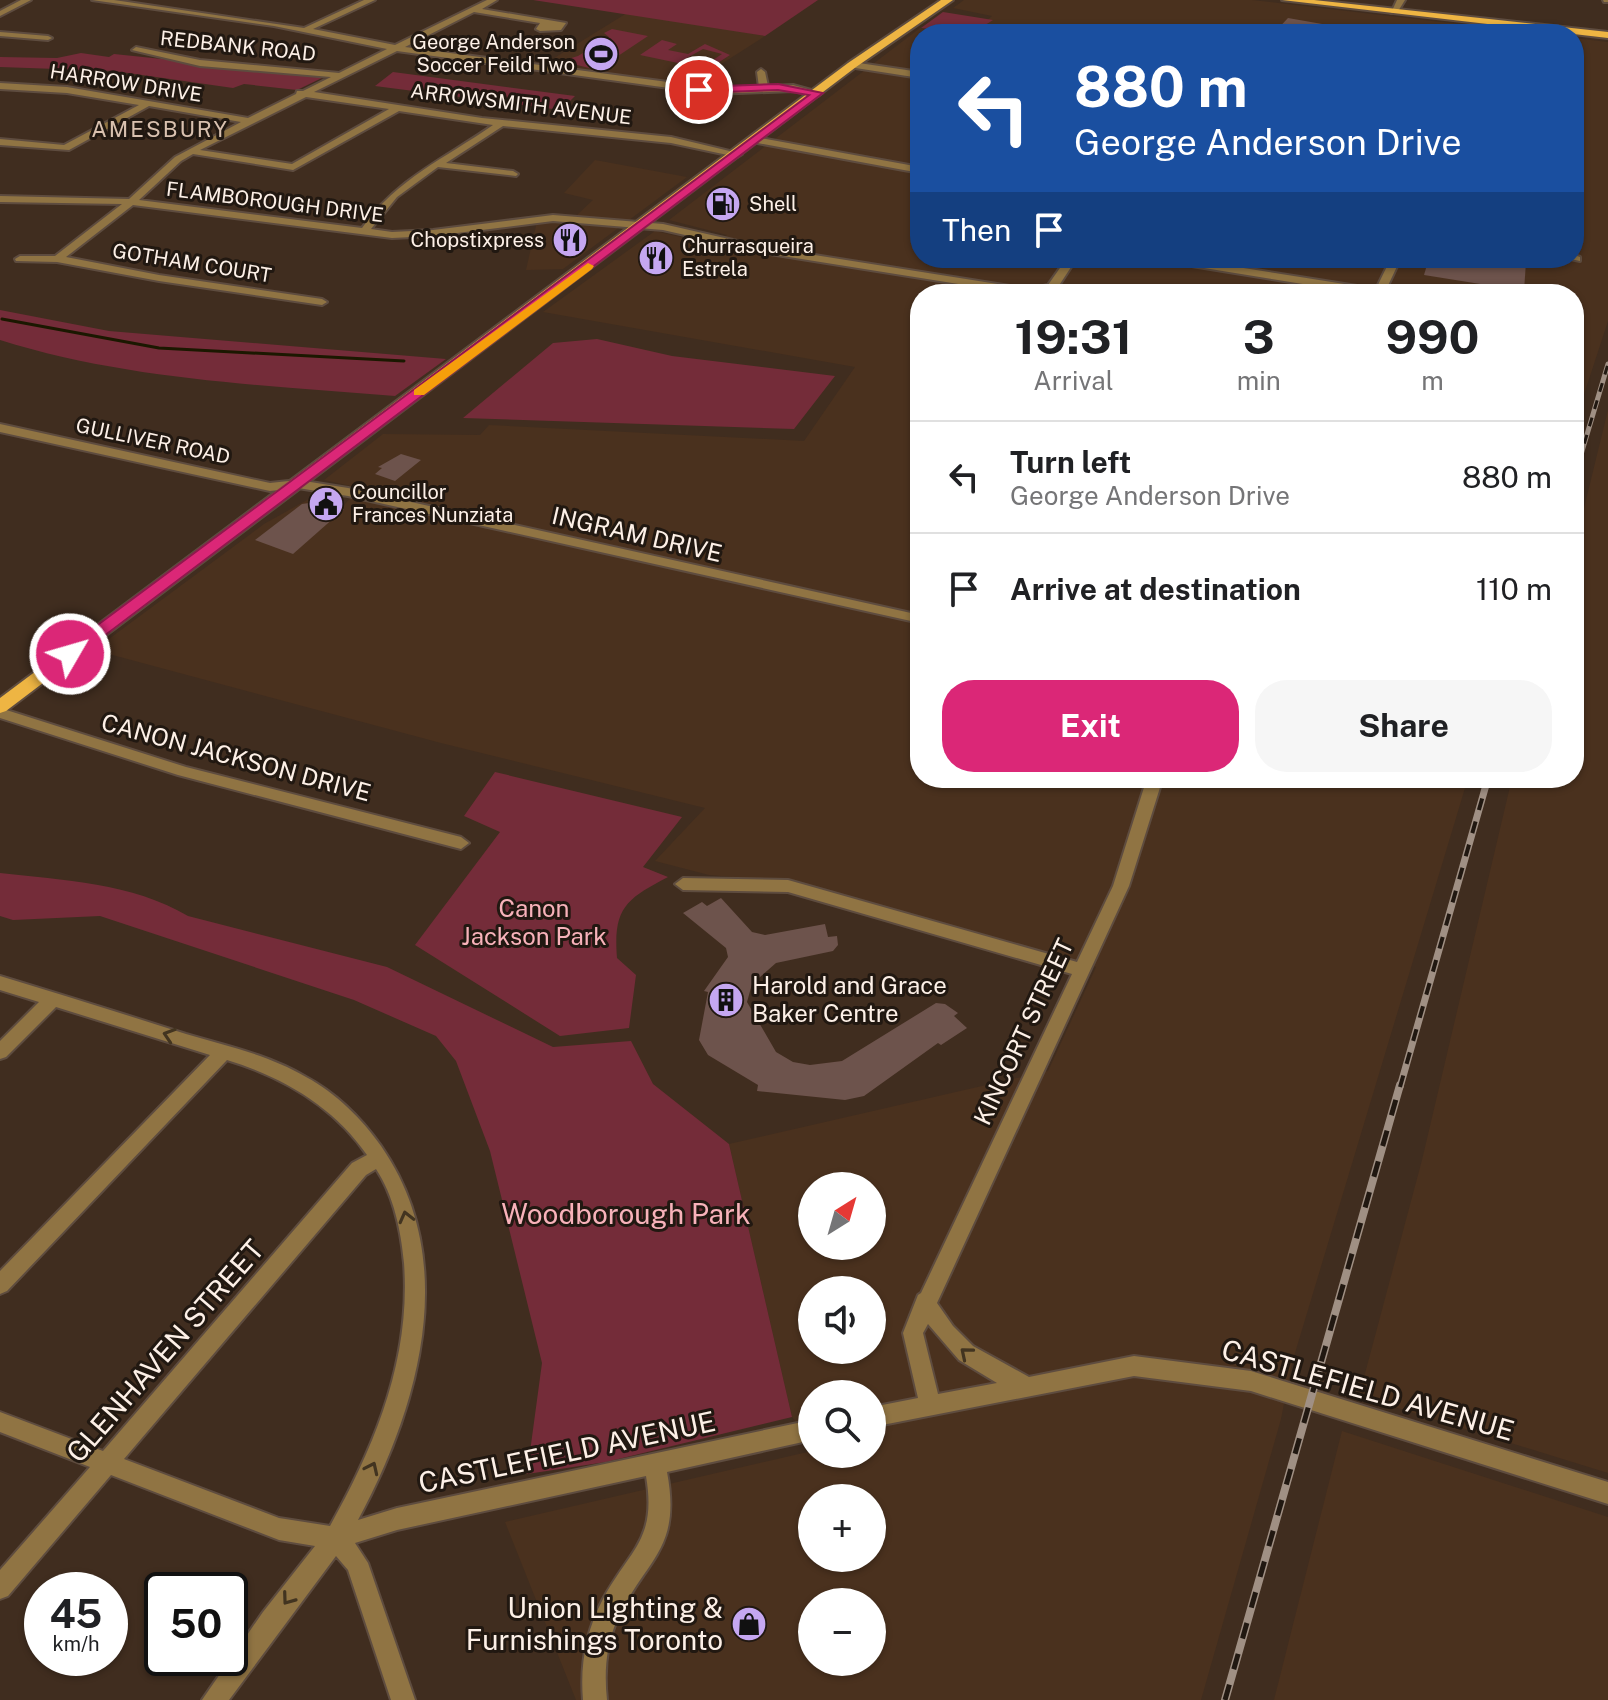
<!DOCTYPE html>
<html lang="en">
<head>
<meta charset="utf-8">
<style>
  body { margin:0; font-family:"Public Sans",sans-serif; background:#f6f6f6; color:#202124; height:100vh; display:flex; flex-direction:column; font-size:30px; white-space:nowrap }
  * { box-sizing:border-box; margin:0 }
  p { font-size:26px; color:#757577 }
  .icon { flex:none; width:44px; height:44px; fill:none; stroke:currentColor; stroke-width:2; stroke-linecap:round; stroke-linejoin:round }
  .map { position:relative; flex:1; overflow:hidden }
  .panel { position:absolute; left:910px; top:284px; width:674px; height:504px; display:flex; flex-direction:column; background:#fff; border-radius:32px; box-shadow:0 2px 6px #0004 }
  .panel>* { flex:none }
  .top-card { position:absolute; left:910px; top:24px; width:674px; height:244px; border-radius:32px; box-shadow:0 2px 6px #0004; background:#1a4fa0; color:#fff; overflow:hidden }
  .needle { width:52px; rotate:37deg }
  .fabs { position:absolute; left:798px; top:1172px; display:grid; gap:16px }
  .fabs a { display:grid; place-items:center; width:88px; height:88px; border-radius:50%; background:#fff; box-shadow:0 2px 6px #0004; font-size:40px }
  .speed { position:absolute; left:24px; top:1572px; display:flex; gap:16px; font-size:40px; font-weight:700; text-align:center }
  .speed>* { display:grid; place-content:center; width:104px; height:104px; border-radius:50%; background:#fff; box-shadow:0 2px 6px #0004; line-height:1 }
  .speed small { font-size:20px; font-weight:400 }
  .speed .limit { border:4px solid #111; border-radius:12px; background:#fff; color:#111 }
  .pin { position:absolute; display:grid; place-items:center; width:68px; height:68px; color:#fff; margin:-34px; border:4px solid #fff; border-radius:50%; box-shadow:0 2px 8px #0007 }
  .me { position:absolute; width:88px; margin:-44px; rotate:52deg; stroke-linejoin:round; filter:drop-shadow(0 0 6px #0008) }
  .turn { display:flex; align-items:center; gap:28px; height:168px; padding:0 32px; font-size:36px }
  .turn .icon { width:104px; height:104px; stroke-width:2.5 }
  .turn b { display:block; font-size:56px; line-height:68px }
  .then { display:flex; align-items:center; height:76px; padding:0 32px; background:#0003; gap:16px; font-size:30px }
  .eta { display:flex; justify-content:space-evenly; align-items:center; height:136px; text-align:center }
  .eta b { font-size:48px; font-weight:700; line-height:56px }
  .primary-button { display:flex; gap:16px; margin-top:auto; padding:16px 32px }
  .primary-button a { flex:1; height:92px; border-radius:32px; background:#db2777; color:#fff; font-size:32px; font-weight:700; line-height:92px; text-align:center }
  .primary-button a+a { background:#f6f6f6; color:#202124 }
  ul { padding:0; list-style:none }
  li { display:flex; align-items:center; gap:24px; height:112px; padding:0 32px; border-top:2px solid #e0e0e0 }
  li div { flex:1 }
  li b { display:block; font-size:30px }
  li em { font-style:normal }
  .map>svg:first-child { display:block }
</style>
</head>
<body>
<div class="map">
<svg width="1608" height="1700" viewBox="0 0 1608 1700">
  <rect width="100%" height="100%" fill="#402d1f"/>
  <!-- built -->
  <g fill="#4a311e" fill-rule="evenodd">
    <polygon points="964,0 1252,0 1543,34 972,34 992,16 953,8"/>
    <polygon points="627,13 653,16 765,36 687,86 543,65"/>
    <path d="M920 28 960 34H920V258H1574V38L1608 42V321L1574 425V294H920V778H1468L1292 1363 1281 1419 1201 1700H576L505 1522 812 1451V1454H872V1394H812V1440L792 1417 729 1144 1048 1071 1096 967 792 882 709 875 655 861 705 808 441 743 94 650 264 524 316 495 344 505 360 488 324 480 383 434 480 435 489 425 804 441 855 367 543 312 655 231 715 245 727 235 669 220ZM812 1186H872V1246H812ZM812 1290H872V1350H812ZM812 1498H872V1558H812ZM812 1602H872V1662H812Z"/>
    <polygon points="595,160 687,177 563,269 526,270 538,217 577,215 593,200 564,193"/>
    <polygon points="1608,410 1608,1473 1359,1396 1422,1160 1512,778 1574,778 1574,549"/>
    <polygon points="1342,1431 1608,1517 1608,1700 1274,1700"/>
  </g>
  <!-- green -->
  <g fill="#742c39">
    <polygon points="533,0 818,0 765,36"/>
    <polygon points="943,12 993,20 971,34 921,28"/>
    <polygon points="612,29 648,36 597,70 561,61 578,56 609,37 604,33"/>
    <polygon points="662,40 677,44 668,50 688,54 705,44 730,55 693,79 686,78 722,54 703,49 678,63 640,55"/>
    <polygon points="81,53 109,57 114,54 326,76 297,90 244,84 233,88 114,71 0,67 0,57 57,58"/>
    <polygon points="393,72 575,96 561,110 375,86"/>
    <path d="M0 310 109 331 446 359 395 396C263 385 127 380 0 340Z"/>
    <polygon points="597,339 672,356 835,376 794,429 463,418 553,343"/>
    <path d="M495 772 682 817 643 867 668 877C626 899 613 908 617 958L636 975 629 1028 560 1036 415 945 500 832 464 816Z"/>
    <path d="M0 873C62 880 133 883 188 916L387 967 553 1047 631 1041 653 1084 729 1144 792 1417 606 1462 527 1474 542 1363 490 1151 456 1061 436 1036 354 1000 100 916 13 920 0 916Z"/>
  </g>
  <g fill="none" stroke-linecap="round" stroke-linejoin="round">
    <!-- stream -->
    <polyline stroke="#1b1800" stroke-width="3" points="2,319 159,348 404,361"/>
  </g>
  <!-- building -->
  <g fill="#6d534c">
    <polygon points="1288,18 1345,28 1344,34 1273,34"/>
    <polygon points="1429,258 1501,258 1526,262 1524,291 1424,275"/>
    <polygon points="401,454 421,460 395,481 375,474 382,468 378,467"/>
    <polygon points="316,502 344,509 293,554 255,540 302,504"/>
    <polygon points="721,898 752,932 765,935 825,924 828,937 837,936 838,945 833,951 776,963 752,984 747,1002 776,1052 793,1062 810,1065 842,1061 936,1003 945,1004 958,1013 954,1016 967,1028 941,1045 938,1043 864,1096 845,1100 757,1091 758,1085 708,1055 699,1040 708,992 704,991 728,957 726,948 683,913 702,902 707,906"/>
  </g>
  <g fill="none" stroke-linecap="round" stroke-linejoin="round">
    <defs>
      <g id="minor">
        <polygon points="21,0 31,0 0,16 0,11"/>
        <path d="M92 0H114L304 28 364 0H375L313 29 395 45 487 0H497L482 9 566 23 561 30 540 31 536 29 540 23 474 12 405 47 713 88 759 87 757 72 761 69 765 72 768 86 793 85 822 93 818 96 793 91 713 94 397 51 314 92 482 118 671 137 742 154 737 157 671 143 503 126 446 163 513 171 518 174 516 176 438 167 397 197 371 229 392 232 433 230 553 215 663 224 764 247 1029 289 1048 285 1067 258H1077L1056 290 1021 294 764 253 663 230 553 221 433 236 392 238 133 205 66 257 159 275 322 299 327 302 322 305 159 281 57 262 16 261 15 259 20 256H55L122 204 0 202V196L129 199 175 157 241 122 149 106 69 150 0 145V139L64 145 139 105 67 93 0 89V83L67 87 248 118 296 94 297 91H303L331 77 200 66 132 50 136 47 200 60 339 73 387 49 274 26ZM306 97 389 109 292 164 200 150ZM399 111 493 125C444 159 398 178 362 228L139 200 181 161 193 154 293 170Z"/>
        <polygon points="1397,0 1405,0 1397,13 1391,13"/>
        <polygon points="1603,0 1608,0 1608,2 1604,2"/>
        <polygon points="0,32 48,36 52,38 48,40 0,36"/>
        <polygon points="852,62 920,72 920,78 849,67 849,63"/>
        <polygon points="755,137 920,167 920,173 752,142 750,140"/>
        <polygon points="1574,255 1580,257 1580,261 1566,258 1574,258"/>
        <polygon points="1156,258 1180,258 1376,289 1391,258 1401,258 1384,294 1365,294 1161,261"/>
        <polygon points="0,424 270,483 298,480 348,488 920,615 920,623 348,496 298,488 270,491 0,432"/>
        <polygon points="0,708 186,767 461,837 469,843 461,849 178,775 0,718"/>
        <path d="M1147 778H1163L1129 886 937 1303 953 1326 973 1346 1029 1377 1134 1356 1251 1371 1608 1482V1504L1251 1391 1134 1376 872 1427V1407L918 1398 903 1333 918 1295 921 1293 1072 974 788 892 683 890 675 884 683 878 788 880 1077 962 1113 886ZM928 1324 959 1360 997 1383 938 1394 923 1333Z"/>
        <path d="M0 976C62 995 124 1014 186 1034 227 1046 269 1055 306 1077 336 1093 362 1119 381 1146 461 1261 419 1407 358 1520L397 1508 812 1420V1440L667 1472C682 1551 645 1559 617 1620 606 1645 604 1673 607 1700H583C580 1664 586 1631 603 1599 630 1549 657 1540 646 1476L397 1530 355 1543 368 1563 415 1700H391L348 1570 336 1556 229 1700H202L263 1612 315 1546 279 1540 111 1475 8 1596 0 1599V1570L90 1467 0 1432V1412L103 1451 352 1163 367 1155C334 1107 283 1077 227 1060L7 1291 0 1294V1271L210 1055 56 1007 6 1057 0 1059V1041L39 1002 0 990ZM376 1169C394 1196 401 1231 404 1263 411 1358 376 1444 330 1526L279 1518 124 1459 366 1175Z"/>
      </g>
      <g id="major">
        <polygon points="941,0 953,0 856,67 6,711 0,713 0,698 848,63"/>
        <polygon points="1282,0 1314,0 1608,32 1608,38"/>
      </g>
    </defs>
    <!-- minor casing -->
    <use href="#minor" stroke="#5e4c3f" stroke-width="4"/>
    <!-- major casing -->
    <use href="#major" stroke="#5e4c3f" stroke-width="4"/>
    <!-- minor -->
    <use href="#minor" fill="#907443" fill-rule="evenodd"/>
    <!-- major -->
    <use href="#major" fill="#eeb543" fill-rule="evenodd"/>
    <defs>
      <polyline id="rail-far2" points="1574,478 1608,364"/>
      <polyline id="rail-far1" points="1400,1087 1488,778"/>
      <polyline id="rail" points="1225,1700 1400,1085"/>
    </defs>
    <!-- rail-far2 casing -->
    <use href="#rail-far2" stroke="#a09084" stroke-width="5"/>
    <!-- rail-far1 casing -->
    <use href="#rail-far1" stroke="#a09084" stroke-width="7"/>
    <!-- rail casing -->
    <use href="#rail" stroke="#a09084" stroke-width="8"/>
    <!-- rail-far2 -->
    <use href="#rail-far2" stroke="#211811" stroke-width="3" stroke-dasharray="9" stroke-linecap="butt"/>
    <!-- rail-far1 -->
    <use href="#rail-far1" stroke="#211811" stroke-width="4" stroke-dasharray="12" stroke-linecap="butt"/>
    <!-- rail -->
    <use href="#rail" stroke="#211811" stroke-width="5" stroke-dasharray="16" stroke-linecap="butt"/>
  </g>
  <!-- one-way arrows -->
  <defs><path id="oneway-chevron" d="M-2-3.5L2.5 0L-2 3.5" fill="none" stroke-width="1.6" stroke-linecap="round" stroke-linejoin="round" transform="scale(2)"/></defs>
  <g stroke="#423420">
    <use href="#oneway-chevron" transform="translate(169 1035) rotate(-162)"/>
    <use href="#oneway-chevron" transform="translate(406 1217) rotate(-104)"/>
    <use href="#oneway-chevron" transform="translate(966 1353) rotate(-140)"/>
    <use href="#oneway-chevron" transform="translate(372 1468) rotate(-65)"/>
    <use href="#oneway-chevron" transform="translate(288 1599) rotate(126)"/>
  </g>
  <!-- route -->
  <polygon fill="#db2777" stroke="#8e194d" stroke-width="2" points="778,84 823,93 75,658 64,658 64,650 809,95 778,90 699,93 696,87"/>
  <!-- slow -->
  <polygon fill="#f59e0b" points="588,263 594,266 592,269 424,395 414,395 414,390"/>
  <!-- icons -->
  <defs>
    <symbol id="stadium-disc" viewBox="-11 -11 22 22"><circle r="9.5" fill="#c5a7f1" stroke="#211811"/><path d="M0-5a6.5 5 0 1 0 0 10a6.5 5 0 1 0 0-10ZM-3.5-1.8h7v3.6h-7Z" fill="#111"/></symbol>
    <symbol id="fuel-disc" viewBox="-11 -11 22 22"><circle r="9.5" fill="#c5a7f1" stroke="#211811"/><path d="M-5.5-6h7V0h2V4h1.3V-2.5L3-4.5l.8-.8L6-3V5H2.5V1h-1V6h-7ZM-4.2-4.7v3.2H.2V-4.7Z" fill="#111"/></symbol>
    <symbol id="restaurant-disc" viewBox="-11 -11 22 22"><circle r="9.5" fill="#c5a7f1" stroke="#211811"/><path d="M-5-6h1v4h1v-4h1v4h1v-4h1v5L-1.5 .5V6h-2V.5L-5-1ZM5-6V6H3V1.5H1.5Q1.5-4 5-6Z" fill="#111"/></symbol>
    <symbol id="civic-disc" viewBox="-11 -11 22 22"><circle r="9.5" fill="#c5a7f1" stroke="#211811"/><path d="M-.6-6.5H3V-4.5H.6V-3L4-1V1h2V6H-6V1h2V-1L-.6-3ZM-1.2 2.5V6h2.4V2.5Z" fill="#111"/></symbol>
    <symbol id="building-disc" viewBox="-11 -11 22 22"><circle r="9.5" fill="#c5a7f1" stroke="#211811"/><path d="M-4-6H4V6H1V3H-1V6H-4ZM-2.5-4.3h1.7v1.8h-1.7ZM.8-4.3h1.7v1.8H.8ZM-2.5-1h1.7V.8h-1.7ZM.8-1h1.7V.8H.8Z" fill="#111"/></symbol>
    <symbol id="shop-disc" viewBox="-11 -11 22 22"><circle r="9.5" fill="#c5a7f1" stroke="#211811"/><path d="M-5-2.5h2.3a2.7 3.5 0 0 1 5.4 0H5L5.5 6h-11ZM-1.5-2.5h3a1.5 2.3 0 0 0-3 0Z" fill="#111"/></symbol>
  </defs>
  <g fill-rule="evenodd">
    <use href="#stadium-disc" x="581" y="34" width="40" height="40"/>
    <use href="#fuel-disc" x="703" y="184" width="40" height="40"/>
    <use href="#restaurant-disc" x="550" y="220" width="40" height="40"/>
    <use href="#restaurant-disc" x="636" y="238" width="40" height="40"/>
    <use href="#civic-disc" x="306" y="484" width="40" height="40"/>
    <use href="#building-disc" x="706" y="980" width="40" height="40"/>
    <use href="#shop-disc" x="729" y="1604" width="40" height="40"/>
  </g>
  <g text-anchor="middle" stroke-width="6" stroke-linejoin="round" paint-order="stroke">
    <!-- far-poi labels -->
    <g font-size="20" fill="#fdf0e7" stroke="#211811" text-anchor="start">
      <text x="575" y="49" text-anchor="end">George Anderson<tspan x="575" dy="23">Soccer Feild Two</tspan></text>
      <text x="749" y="211">Shell</text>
      <text x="544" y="247" text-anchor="end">Chopstixpress</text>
      <text x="682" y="253">Churrasqueira<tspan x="682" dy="23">Estrela</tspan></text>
      <text x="352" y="499">Councillor<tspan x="352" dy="23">Frances Nunziata</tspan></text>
    </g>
    <!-- far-street labels -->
    <g font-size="20" fill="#fdf0e7" stroke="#211811">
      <text transform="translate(238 46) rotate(6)" y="7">REDBANK ROAD</text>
      <text transform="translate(126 83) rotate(9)" y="7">HARROW DRIVE</text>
      <text transform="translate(521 104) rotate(7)" y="7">ARROWSMITH AVENUE</text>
      <text transform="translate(275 202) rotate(7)" y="7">FLAMBOROUGH DRIVE</text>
      <text transform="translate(192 263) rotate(9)" y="7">GOTHAM COURT</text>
      <text transform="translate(153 441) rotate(12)" y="7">GULLIVER ROAD</text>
    </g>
    <!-- far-neighbourhood labels -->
    <g font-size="22" letter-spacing="2" fill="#d9c1af" stroke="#211811">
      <text x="160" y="137">AMESBURY</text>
    </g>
    <!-- street labels -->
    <g font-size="24" fill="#fdf0e7" stroke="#211811">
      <text transform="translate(637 535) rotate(13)" y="8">INGRAM DRIVE</text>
      <text transform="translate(236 758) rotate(15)" y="8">CANON JACKSON DRIVE</text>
      <text transform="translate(1024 1032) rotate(-65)" y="8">KINCORT STREET</text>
    </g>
    <!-- park labels -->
    <g font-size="24" fill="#f8b2ba" stroke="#211811">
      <text x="534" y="917">Canon<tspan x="534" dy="28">Jackson Park</tspan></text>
    </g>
    <!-- poi labels -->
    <g font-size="24" fill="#fdf0e7" stroke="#211811" text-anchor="start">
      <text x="752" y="994">Harold and Grace<tspan x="752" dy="28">Baker Centre</tspan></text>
    </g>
    <!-- near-park labels -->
    <g font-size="28" fill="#f8b2ba" stroke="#211811">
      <text x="626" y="1224">Woodborough Park</text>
    </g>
    <!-- near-street labels -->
    <g font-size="28" fill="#fdf0e7" stroke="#211811">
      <text transform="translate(165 1351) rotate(-49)" y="10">GLENHAVEN STREET</text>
      <text transform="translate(1368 1390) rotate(16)" y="10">CASTLEFIELD AVENUE</text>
      <text transform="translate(567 1452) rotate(-12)" y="10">CASTLEFIELD AVENUE</text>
    </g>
    <!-- near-poi labels -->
    <g font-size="28" fill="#fdf0e7" stroke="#211811" text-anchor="end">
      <text x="723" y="1618">Union Lighting &amp;<tspan x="723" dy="32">Furnishings Toronto</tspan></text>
    </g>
  </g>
</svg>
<div class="fabs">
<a><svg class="needle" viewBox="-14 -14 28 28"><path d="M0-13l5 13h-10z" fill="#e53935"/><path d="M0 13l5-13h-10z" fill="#757577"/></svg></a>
<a><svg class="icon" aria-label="sound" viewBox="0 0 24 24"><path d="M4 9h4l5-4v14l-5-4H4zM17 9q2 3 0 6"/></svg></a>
<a><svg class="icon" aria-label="search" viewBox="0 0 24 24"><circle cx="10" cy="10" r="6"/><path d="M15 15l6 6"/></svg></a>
<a>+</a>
<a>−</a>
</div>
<div class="speed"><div>45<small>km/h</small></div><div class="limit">50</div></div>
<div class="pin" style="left:699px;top:90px;background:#d93025"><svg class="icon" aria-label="arrive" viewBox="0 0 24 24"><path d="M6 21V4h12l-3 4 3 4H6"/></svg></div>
<svg class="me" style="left:70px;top:654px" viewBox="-20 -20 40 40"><circle r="17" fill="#db2777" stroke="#fff" stroke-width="3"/><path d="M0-11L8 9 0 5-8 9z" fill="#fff"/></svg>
<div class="top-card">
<div class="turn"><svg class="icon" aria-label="left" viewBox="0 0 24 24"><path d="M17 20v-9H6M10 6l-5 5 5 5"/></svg><div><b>880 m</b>George Anderson Drive</div></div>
<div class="then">Then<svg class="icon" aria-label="arrive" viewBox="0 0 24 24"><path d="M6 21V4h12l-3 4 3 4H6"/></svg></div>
</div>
<section class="panel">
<div class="eta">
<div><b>19:31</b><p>Arrival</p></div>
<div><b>3</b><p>min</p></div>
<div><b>990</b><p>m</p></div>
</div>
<ul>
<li><svg class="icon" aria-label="left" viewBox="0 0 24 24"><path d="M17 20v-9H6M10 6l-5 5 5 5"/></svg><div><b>Turn left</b><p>George Anderson Drive</p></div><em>880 m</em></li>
<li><svg class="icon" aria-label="arrive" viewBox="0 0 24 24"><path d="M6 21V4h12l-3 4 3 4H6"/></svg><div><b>Arrive at destination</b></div><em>110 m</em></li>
</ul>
<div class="primary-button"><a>Exit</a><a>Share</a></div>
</section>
</div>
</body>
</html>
